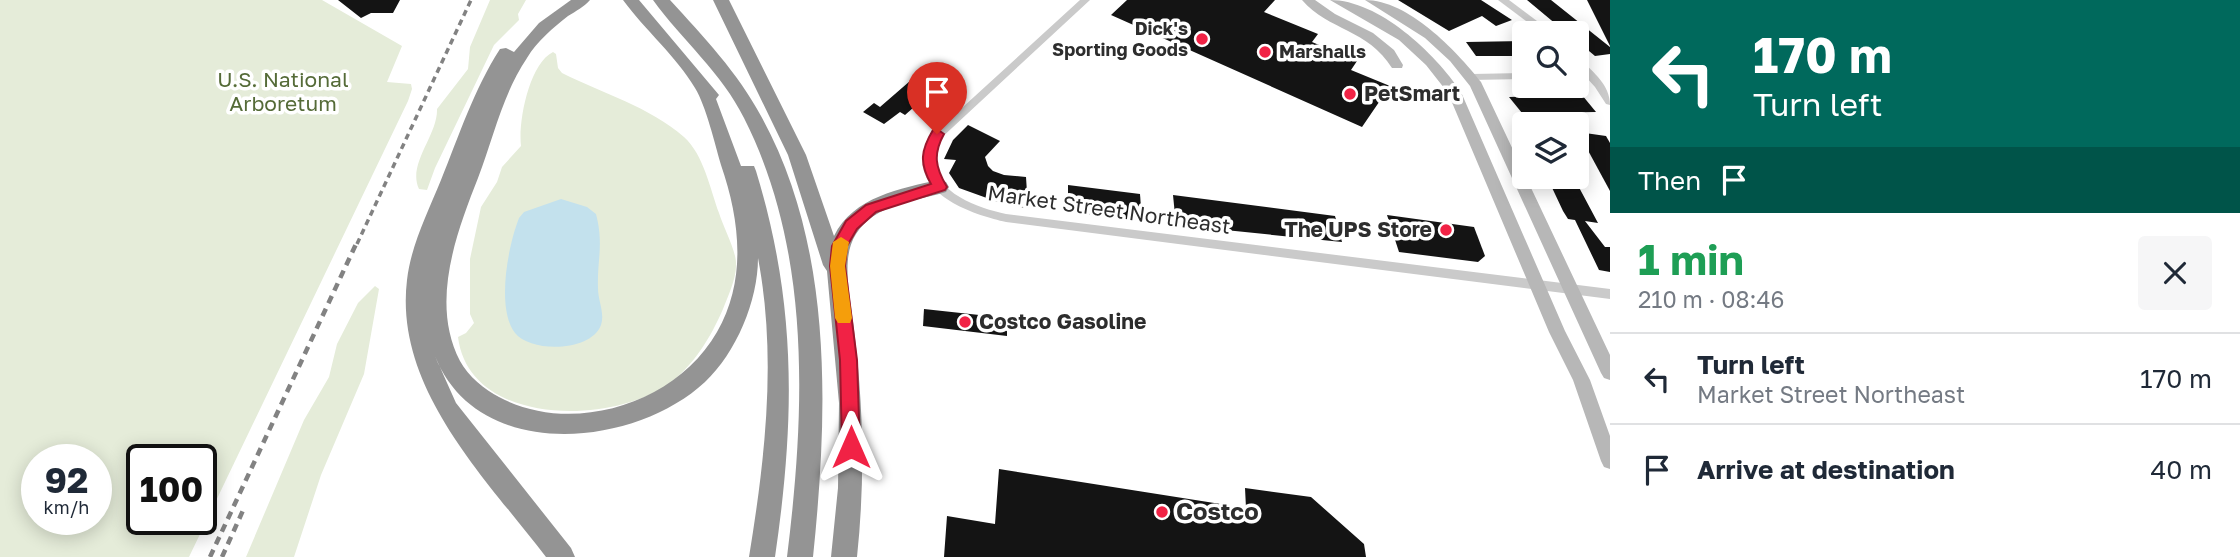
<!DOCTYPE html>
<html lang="en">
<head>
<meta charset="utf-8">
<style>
  body { margin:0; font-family:"Golos Text",sans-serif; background:#f6f6f7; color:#1f2937; height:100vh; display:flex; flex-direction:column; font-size:26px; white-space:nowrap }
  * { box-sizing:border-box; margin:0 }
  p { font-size:23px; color:#747a83 }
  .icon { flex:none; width:38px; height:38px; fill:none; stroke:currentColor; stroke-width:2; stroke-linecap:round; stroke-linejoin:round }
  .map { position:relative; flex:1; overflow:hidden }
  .details { display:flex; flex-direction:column; background:#fff; width:630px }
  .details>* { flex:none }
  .top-card { background:#00695c; color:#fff; overflow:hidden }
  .controls { position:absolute; left:1512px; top:21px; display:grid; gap:14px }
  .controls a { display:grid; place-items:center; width:77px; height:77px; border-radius:7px; background:#fff; box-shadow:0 4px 18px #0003; font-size:35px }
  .speed { position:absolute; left:21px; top:444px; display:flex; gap:14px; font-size:35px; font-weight:700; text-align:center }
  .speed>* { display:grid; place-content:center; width:91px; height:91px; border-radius:50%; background:#fff; box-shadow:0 4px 18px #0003; line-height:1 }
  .speed small { font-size:18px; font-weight:400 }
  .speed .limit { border:4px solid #111; border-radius:10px; background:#fff; color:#111 }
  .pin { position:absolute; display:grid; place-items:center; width:60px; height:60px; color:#fff; margin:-72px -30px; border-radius:50% 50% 50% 0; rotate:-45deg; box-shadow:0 0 7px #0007 }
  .pin .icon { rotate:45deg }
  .me { position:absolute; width:77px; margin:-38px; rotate:0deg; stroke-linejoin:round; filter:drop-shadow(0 0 5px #0008) }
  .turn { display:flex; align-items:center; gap:24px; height:147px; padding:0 28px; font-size:32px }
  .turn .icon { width:91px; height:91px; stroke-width:2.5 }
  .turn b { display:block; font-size:49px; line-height:60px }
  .then { display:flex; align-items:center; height:66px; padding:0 28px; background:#0003; gap:14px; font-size:26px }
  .round { display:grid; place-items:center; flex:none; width:74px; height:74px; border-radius:7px; background:#f6f6f7 }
  .overview { display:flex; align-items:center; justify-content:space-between; height:119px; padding:0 28px }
  h1 { font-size:42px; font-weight:700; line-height:52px; color:#1e9e55 }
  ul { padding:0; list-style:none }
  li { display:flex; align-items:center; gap:21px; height:91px; padding:0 28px; border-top:2px solid #e0e1e3 }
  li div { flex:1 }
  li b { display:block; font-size:26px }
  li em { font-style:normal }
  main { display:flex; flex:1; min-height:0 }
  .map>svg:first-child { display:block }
</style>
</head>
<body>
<main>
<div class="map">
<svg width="1610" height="557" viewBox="0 0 1610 557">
  <rect width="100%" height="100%" fill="#fff"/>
  <!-- green -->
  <g fill="#e5ecd9" fill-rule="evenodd">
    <path d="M0 0H322L402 46 387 82 411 84 412 89 408 101 189 557H0ZM37 460H96V520H37ZM142 460H201V520H142Z"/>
    <path d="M490 0H526L518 14 519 20 494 45 435 168 427 190 419 189C407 164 438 135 437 109L468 69 470 47Z"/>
    <path d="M553 52 556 54 558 68 562 73C602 93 650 107 684 137 704 155 710 189 719 213 723 226 736 251 736 263 737 277 728 296 723 309 711 337 693 367 667 385 609 425 469 426 458 337L466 333 474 323 470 314V259L481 207 497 182 502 167 521 146C518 122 529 64 553 52Z"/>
    <polygon points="375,286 379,289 364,374 321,475 294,557 246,557 304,420 329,377 337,344 358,303"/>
  </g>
  <!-- water -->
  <path fill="#c3e1ed" d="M561 199 587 207 596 214C604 245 597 259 598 288 598 301 605 313 601 325 591 352 531 353 515 333 496 308 508 246 519 218L524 212Z"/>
  <!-- building -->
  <g fill="#141414">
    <polygon points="338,0 400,0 393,13 371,13 361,18"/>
    <polygon points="1127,0 1275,0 1264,12 1318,34 1312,42 1357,61 1351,70 1390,86 1362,127 1111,15"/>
    <polygon points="1398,0 1481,0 1512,20 1496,26 1482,16 1449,31"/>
    <polygon points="1527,0 1551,0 1610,47 1610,54 1595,56 1577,41 1577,33 1557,25"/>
    <polygon points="1587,0 1610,0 1610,46"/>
    <polygon points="1524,41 1524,56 1476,56 1466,42"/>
    <polygon points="925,68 947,78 905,115 900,112 884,124 863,112 874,103 880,107"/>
    <polygon points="1582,95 1596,112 1522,113 1509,97"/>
    <polygon points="968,125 1000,141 985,157 988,166 993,171 1004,175 1026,177 1028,208 1009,206 959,188 949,173 956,160 944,159 953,140"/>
    <polygon points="1578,132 1606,136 1610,143 1610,191"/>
    <polygon points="1547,177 1574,178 1598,223 1585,221 1605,247 1610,247 1610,272 1599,270 1575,220 1568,219 1563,211"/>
    <polygon points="1068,185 1140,194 1142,221 1068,212"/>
    <polygon points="1173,195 1335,216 1342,242 1176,225"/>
    <polygon points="1387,215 1474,227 1485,256 1478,262 1399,252"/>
    <polygon points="924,309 1007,318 1007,336 923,326"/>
    <polygon points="999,469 1246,508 1245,488 1311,497 1364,544 1366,557 944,557 947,516 995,524"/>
  </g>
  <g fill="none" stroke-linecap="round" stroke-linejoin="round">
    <!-- street -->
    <g fill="#cacaca" fill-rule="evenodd">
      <path d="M1080 0H1090L939 140C937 145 934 151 934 156 931 192 978 208 1006 214L1610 289V299L1006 222C975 215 916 196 923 154 924 149 927 143 929 138Z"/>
      <polygon points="1498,0 1509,0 1553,33 1542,33"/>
      <path d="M1577 58 1580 59C1594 73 1610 85 1610 105L1606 104 1595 87 1577 67Z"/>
      <polygon points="1524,73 1524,79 1471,80 1466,77 1471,74"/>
    </g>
    <!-- secondary -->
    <g fill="#b7b7b7" fill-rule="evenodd">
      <path d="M1302 0H1315L1335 14 1373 33 1394 50 1403 65 1402 68H1392C1368 29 1329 31 1302 0Z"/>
      <path d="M1330 0C1379 0 1435 53 1461 92L1565 331 1590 380 1610 436V469L1604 467 1601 461 1573 380 1549 332 1448 93 1426 65 1399 40Z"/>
      <path d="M1365 0C1408 0 1456 50 1481 82L1610 355V380L1604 378 1601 373 1470 86 1450 61 1425 38Z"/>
    </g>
    <!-- highway -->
    <g fill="#949494" fill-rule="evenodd">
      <path d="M571 0H590C584 7 576 11 568 16 553 28 537 41 527 58 503 93 493 139 478 178 456 234 430 303 460 361 468 376 485 390 499 397 572 436 676 404 717 332 747 280 740 220 721 165 715 144 706 106 695 88 676 56 645 30 623 0H639L719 95 716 99 741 166H754L756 171C797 305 795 420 775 557H749C765 459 777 357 758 258 758 301 736 353 705 382 634 448 477 463 435 356L456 403 571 548 575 557H546C485 477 394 388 407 280 411 245 428 212 441 180 459 136 474 89 500 49L506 48 514 52 539 23Z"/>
      <path d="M653 0H670C703 36 738 73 761 116 834 248 828 412 813 557H787C805 412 812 252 744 118 722 73 682 40 653 0Z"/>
      <path d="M713 0H729L806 155 834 236C853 197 901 188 939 180L946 182 949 187 946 192C915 201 875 204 856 234 843 254 848 284 851 307 863 391 866 472 857 557H831L838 488 839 403 827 271 823 265 788 155Z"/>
    </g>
    <!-- rail-far1 -->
    <polyline stroke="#828282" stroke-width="3.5" stroke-dasharray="6 4.5" stroke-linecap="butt" points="357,244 471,0"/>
    <!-- rail -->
    <g stroke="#828282" stroke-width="4.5" stroke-dasharray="8 6" stroke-linecap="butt">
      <polyline points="210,557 357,242"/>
      <polyline points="222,557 245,506"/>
    </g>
  </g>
  <!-- route -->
  <path fill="#f12245" stroke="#9d162d" stroke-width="2" d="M937 129 944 134C933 154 935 167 947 187L945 190 876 212 857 229 847 246 845 266 857 360 860 447 857 453 851 456 844 453 842 447 840 360 830 266 832 246 846 221 866 205 931 184C919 163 921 150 933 130Z"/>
  <!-- slow -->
  <polygon fill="#f59e0b" points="841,237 849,242 845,266 852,318 850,323 838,323 835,318 830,266 833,242"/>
  <!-- markers -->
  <g fill="#f12245" stroke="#fff" stroke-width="2.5">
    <circle cx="1202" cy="39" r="7"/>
    <circle cx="1265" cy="52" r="7"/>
    <circle cx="1350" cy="94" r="7"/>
    <circle cx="1446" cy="230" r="7"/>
    <circle cx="965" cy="322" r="7"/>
    <circle cx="1162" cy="512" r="7"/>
  </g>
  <g text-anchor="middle" stroke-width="7" stroke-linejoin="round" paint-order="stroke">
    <!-- far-poi labels -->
    <g font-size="18" font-weight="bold" fill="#2d2d2d" stroke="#fff" text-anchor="end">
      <text x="1188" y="35">Dick's<tspan x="1188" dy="21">Sporting Goods</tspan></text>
      <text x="1279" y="58" text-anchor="start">Marshalls</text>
    </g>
    <!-- park labels -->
    <g font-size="21" fill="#556b38" stroke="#fff">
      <text x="283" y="87">U.S. National<tspan x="283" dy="24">Arboretum</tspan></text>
    </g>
    <!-- poi labels -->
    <g font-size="21" font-weight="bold" fill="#2d2d2d" stroke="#fff" text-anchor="start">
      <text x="1364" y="101">PetSmart</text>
      <text x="1432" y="237" text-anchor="end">The UPS Store</text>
      <text x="979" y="329">Costco Gasoline</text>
    </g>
    <!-- street labels -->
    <g font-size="21" fill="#2d2d2d" stroke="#fff">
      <text transform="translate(1109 210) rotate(8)" y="7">Market Street Northeast</text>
    </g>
    <!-- near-poi labels -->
    <g font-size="24" font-weight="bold" fill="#2d2d2d" stroke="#fff" text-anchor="start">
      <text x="1176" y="520">Costco</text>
    </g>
  </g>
</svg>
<div class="controls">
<a><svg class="icon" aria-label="search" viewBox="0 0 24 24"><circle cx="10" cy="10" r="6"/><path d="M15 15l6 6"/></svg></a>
<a><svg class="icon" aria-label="layers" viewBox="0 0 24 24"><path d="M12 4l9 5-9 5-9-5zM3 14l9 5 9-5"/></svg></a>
</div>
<div class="speed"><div>92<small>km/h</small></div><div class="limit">100</div></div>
<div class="pin" style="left:937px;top:134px;background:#d93025"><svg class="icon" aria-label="arrive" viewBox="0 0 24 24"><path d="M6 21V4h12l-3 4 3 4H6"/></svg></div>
<svg class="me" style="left:851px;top:447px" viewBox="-20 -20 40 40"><path d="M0-17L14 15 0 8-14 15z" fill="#f12245" stroke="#fff" stroke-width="4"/></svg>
</div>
<section class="details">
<div class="top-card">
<div class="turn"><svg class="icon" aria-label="left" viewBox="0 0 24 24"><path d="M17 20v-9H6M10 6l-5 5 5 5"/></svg><div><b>170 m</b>Turn left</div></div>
<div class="then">Then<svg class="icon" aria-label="arrive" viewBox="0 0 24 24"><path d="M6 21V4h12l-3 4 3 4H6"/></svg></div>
</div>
<div class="overview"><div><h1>1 min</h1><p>210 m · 08:46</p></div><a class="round"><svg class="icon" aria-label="close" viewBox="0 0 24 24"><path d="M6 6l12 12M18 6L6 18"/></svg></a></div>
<ul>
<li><svg class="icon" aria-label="left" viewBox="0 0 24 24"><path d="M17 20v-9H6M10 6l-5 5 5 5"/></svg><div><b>Turn left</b><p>Market Street Northeast</p></div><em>170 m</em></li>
<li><svg class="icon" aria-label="arrive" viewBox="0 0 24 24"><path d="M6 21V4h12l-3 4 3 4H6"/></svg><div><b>Arrive at destination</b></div><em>40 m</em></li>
</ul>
</section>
</main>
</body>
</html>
